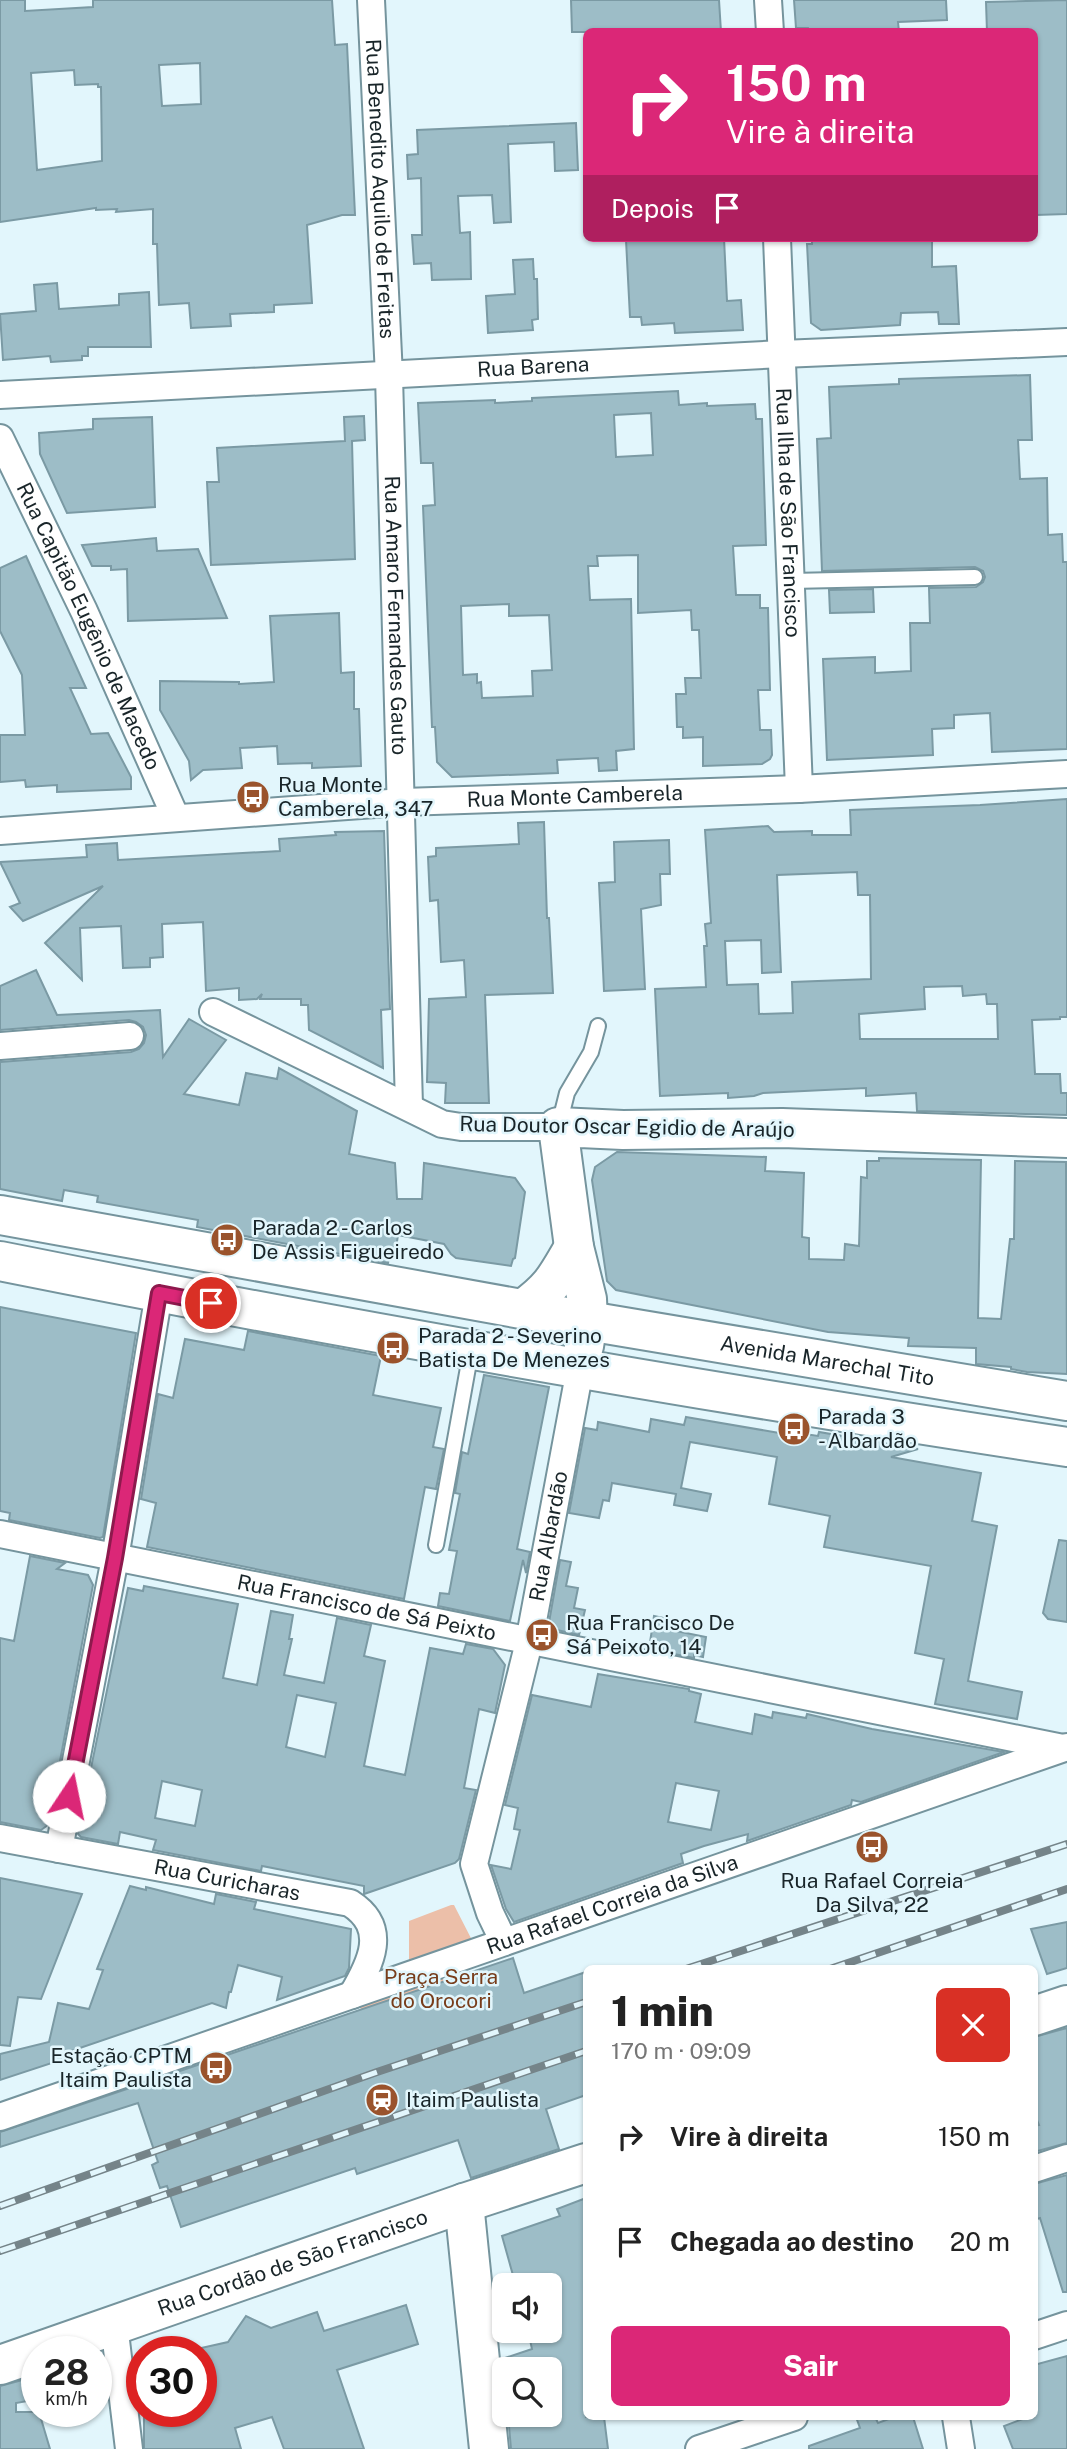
<!DOCTYPE html>
<html lang="pt">
<head>
<meta charset="utf-8">
<style>
  body { margin:0; font-family:"Public Sans",sans-serif; background:#f2f2f2; color:#222; height:100vh; display:flex; flex-direction:column; font-size:26px; white-space:nowrap }
  * { box-sizing:border-box; margin:0 }
  p { font-size:23px; color:#767676 }
  .icon { flex:none; width:38px; height:38px; fill:none; stroke:currentColor; stroke-width:2; stroke-linecap:round; stroke-linejoin:round }
  .map { position:relative; flex:1; overflow:hidden }
  .panel { position:absolute; left:583px; top:1965px; width:455px; height:455px; display:flex; flex-direction:column; background:#fff; border-radius:10px; box-shadow:0 2px 5px #0004 }
  .panel>* { flex:none }
  .banner { position:absolute; left:583px; top:28px; width:455px; height:214px; border-radius:10px; box-shadow:0 2px 5px #0004; background:#db2777; color:#fff; overflow:hidden }
  .tools { position:absolute; left:492px; top:2273px; display:grid; gap:14px }
  .tools a { display:grid; place-items:center; width:70px; height:70px; border-radius:10px; background:#fff; box-shadow:0 2px 5px #0004; font-size:35px }
  .speed { position:absolute; left:21px; top:2336px; display:flex; gap:14px; font-size:35px; font-weight:700; text-align:center }
  .speed>* { display:grid; place-content:center; width:91px; height:91px; border-radius:50%; background:#fff; box-shadow:0 2px 5px #0004; line-height:1 }
  .speed small { font-size:18px; font-weight:400 }
  .speed .limit { border:10px solid #d22; background:#fff; color:#111 }
  .pin { position:absolute; display:grid; place-items:center; width:60px; height:60px; color:#fff; margin:-30px; border:4px solid #fff; border-radius:50%; box-shadow:0 2px 7px #0007 }
  .me { position:absolute; width:77px; margin:-38px; rotate:11deg; stroke-linejoin:round; filter:drop-shadow(0 0 5px #0008) }
  .turn { display:flex; align-items:center; gap:24px; height:147px; padding:0 28px; font-size:32px }
  .turn .icon { width:91px; height:91px; stroke-width:2.5 }
  .turn b { display:block; font-size:49px; line-height:60px }
  .then { display:flex; align-items:center; height:66px; padding:0 28px; background:#0003; gap:14px; font-size:26px }
  .round { display:grid; place-items:center; flex:none; width:74px; height:74px; border-radius:10px; background:#f2f2f2 }
  .overview { display:flex; align-items:center; justify-content:space-between; height:119px; padding:0 28px }
  h1 { font-size:42px; font-weight:800; line-height:52px }
  .button { display:flex; gap:14px; margin-top:auto; padding:14px 28px }
  .button a { flex:1; height:80px; border-radius:10px; background:#db2777; color:#fff; font-size:28px; font-weight:800; line-height:80px; text-align:center }
  ul { padding:0; list-style:none }
  li { display:flex; align-items:center; gap:21px; height:105px; padding:0 28px }
  li div { flex:1 }
  li b { display:block; font-size:26px }
  li em { font-style:normal }
  .map>svg:first-child { display:block }
</style>
</head>
<body>
<div class="map">
<svg width="1067" height="2449" viewBox="0 0 1067 2449">
  <rect width="100%" height="100%" fill="#e2f6fc"/>
  <!-- green -->
  <polygon fill="#ecbfa9" points="451,1905 454,1905 475,1946 463,1961 478,2001 372,2039 356,1996 409,1963 409,1921"/>
  <!-- building -->
  <g fill="#9dbdc7" stroke="#7b9aa4" stroke-width="2" fill-rule="evenodd">
    <path d="M0 0H25V11L93 7V0H332L335 45 347 44 355 215H342L307 225 312 303 274 305V312L230 314 231 326 191 328 189 303 159 305 157 244H153V209L116 212 117 209 96 210V208L0 222ZM200 63 201 104 162 106 159 65ZM74 70 75 85 98 84V87H101L102 161 37 170 31 73Z"/>
    <polygon points="571,0 719,0 721,32 572,32"/>
    <polygon points="794,0 946,0 947,20 898,22 899,32 809,32 808,28 796,28"/>
    <polygon points="1067,0 1067,214 1036,215 1034,32 987,32 986,2"/>
    <polygon points="576,123 578,170 555,171 554,142 508,144 511,222 494,223 492,195 458,196 460,233 470,232 471,279 432,280 431,263 414,264 412,235 422,235 421,178 408,179 407,155 418,154 417,130"/>
    <polygon points="660,238 724,238 727,301 741,300 743,330 675,333 674,323 642,325 641,317 630,317 626,240"/>
    <polygon points="812,238 932,238 932,267 956,266 959,324 939,324 938,312 901,313 900,325 821,330 811,323 807,244 812,244"/>
    <polygon points="533,259 534,279 537,279 538,319 532,320 533,330 488,333 486,296 515,294 513,260"/>
    <polygon points="57,283 59,309 119,305 119,294 149,292 151,347 88,347 88,356 82,356 82,360 51,362 50,356 3,360 0,314 36,311 34,285"/>
    <polygon points="1030,375 1032,440 1018,440 1020,479 1047,478 1048,535 1062,534 1063,562 1067,562 1067,749 992,752 990,713 954,715 954,728 932,729 933,755 827,760 823,659 875,657 875,673 911,671 910,623 930,623 929,588 976,587 983,582 985,577 983,571 975,567 822,571 817,439 831,438 829,387 899,384 899,379"/>
    <path d="M678 391 679 405 707 403V406L755 404 756 419H762L766 545 733 546 736 595H760V608H768L770 690H758L760 730H771L772 755 770 759 762 764 703 766V737L683 738V727H677L676 694H686L685 678H701L699 630H692L691 610 638 613V555L597 556 598 566H588L590 600 631 599 634 749 616 751 617 770 599 771 598 758 557 760 558 773 452 777 437 762 435 727H432L423 506 435 505 433 463H421L418 403 495 400V403L532 401V398ZM651 413 653 455 616 457 614 415ZM509 604V616L549 615 552 670 532 671 533 696 482 698 481 682 477 683V674L463 675 461 606Z"/>
    <polygon points="364,416 365,440 352,441 355,559 211,565 207,482 219,482 217,448 345,441 344,417"/>
    <polygon points="152,417 155,507 67,513 40,454 39,433 93,429 93,419"/>
    <polygon points="156,538 157,551 198,549 227,618 128,621 127,569 111,570 111,566 92,566 82,545"/>
    <polygon points="26,556 86,688 70,688 91,734 108,733 131,777 131,789 57,792 57,785 26,787 25,780 0,782 0,735 25,735 22,675 0,631 0,568"/>
    <polygon points="873,589 874,612 830,613 829,590"/>
    <polygon points="339,613 341,673 354,672 354,709 359,709 361,766 312,768 312,763 278,764 277,746 240,748 242,768 203,770 191,780 189,761 160,710 160,681 239,682 239,684 274,682 270,616"/>
    <path d="M1067 799V1017H1060V1019L1032 1020 1035 1074H1060L1061 1093H1067V1115L917 1111 916 1093 866 1096V1088L763 1093 754 1096 728 1098V1093L660 1096 655 989 706 987 704 946H707L705 924 711 923 705 830 768 826 774 832 812 831V835H851L850 810 980 805ZM857 872 858 895H870L871 979 792 982 793 1013 759 1014 758 984 727 985 725 941 761 940 762 973 781 972 777 875ZM962 986 963 996 986 994 987 1004H997L998 1039H860L859 1014 925 1009 924 987Z"/>
    <polygon points="544,822 547,918 549,918 553,993 485,995 489,1103 445,1103 446,1083 427,1082 429,999 466,997 464,960 441,962 438,900 430,901 428,857 436,856 436,848 519,844 518,823"/>
    <polygon points="384,831 390,1009 381,1010 383,1068 309,1030 308,1005 301,1005 301,999 260,999 262,994 257,999 239,1000 239,988 206,991 203,922 162,924 163,957 150,958 150,967 123,968 121,926 80,928 82,980 45,943 103,886 23,921 10,907 20,903 0,862 87,857 86,845 117,843 118,860 280,851 279,839 336,835 335,832"/>
    <polygon points="669,840 670,874 660,874 661,905 641,909 645,989 604,991 599,883 615,882 614,842"/>
    <polygon points="36,970 57,1015 160,1010 163,1057 189,1019 226,1040 184,1094 239,1105 246,1073 277,1079 279,1068 357,1111 349,1154 395,1163 397,1199 422,1199 424,1163 515,1178 525,1192 515,1258 513,1259 511,1266 456,1258 451,1254 444,1244 398,1235 396,1248 391,1247 388,1263 197,1227 198,1220 97,1202 98,1196 64,1190 62,1201 0,1189 0,1062 131,1052 139,1049 144,1043 146,1035 143,1027 136,1022 129,1020 0,1030 0,986"/>
    <polygon points="617,1152 766,1157 765,1171 804,1173 802,1237 809,1238 809,1259 844,1260 845,1244 859,1246 861,1177 867,1178 867,1161 879,1161 879,1158 981,1160 978,1318 1001,1319 1010,1239 1014,1239 1015,1161 1066,1162 1067,1374 1027,1372 1011,1369 1011,1367 976,1364 976,1348 908,1346 909,1338 828,1332 616,1290 607,1281 592,1180 595,1167"/>
    <polygon points="0,1307 136,1333 103,1537 100,1538 9,1520 10,1513 0,1511"/>
    <polygon points="248,1331 381,1356 373,1395 441,1408 433,1447 444,1449 436,1489 425,1487 404,1599 147,1547 156,1503 141,1499 158,1394 173,1398 185,1339 244,1350"/>
    <polygon points="484,1375 549,1387 517,1549 530,1552 526,1573 523,1560 510,1621 438,1606 440,1593 449,1594 457,1551 449,1550 460,1494 455,1493 462,1452 468,1454"/>
    <polygon points="686,1417 791,1435 791,1432 818,1436 819,1432 918,1449 891,1457 981,1473 972,1521 997,1526 968,1681 1022,1692 1017,1719 935,1704 944,1659 915,1653 931,1566 824,1547 830,1516 769,1504 777,1457 690,1442 681,1488 711,1494 707,1511 674,1505 676,1494 612,1483 609,1501 603,1500 599,1518 569,1513 585,1428 597,1430 598,1422 649,1432 651,1419 684,1425"/>
    <polygon points="1059,1540 1067,1541 1067,1622 1048,1619 1043,1613"/>
    <polygon points="30,1556 65,1563 57,1569 88,1575 93,1585 48,1825 41,1830 0,1822 0,1638 14,1641"/>
    <polygon points="560,1560 571,1562 566,1586 578,1588 574,1608 585,1610 579,1635 548,1628"/>
    <path d="M144 1586 238 1604 223 1678 257 1685 271 1611 293 1615 289 1639H292L284 1675 324 1683 337 1618 371 1625 364 1656 385 1661 364 1766 405 1775 430 1648 463 1654 466 1644 493 1649 505 1665 495 1713 479 1709 464 1788 476 1790 459 1859 455 1863 364 1894V1886L262 1866 261 1871 153 1850 156 1840 120 1832 118 1844 81 1837 78 1834 84 1802 128 1588 143 1591ZM297 1695 336 1703 325 1757 286 1747ZM162 1781 202 1790 195 1826 155 1818Z"/>
    <polygon points="654,1616 678,1621 676,1631 706,1637 703,1657 694,1655 694,1658 649,1649"/>
    <path d="M598 1674 689 1689V1691L701 1694 695 1722 752 1734 755 1714 772 1718 773 1712 806 1718 807 1714 872 1729 1004 1752 861 1802 852 1800 851 1805 747 1841 748 1834 704 1846 681 1854 683 1863 514 1922 506 1909 491 1865 511 1869 520 1830 514 1829 518 1808 505 1805 532 1695 591 1707ZM676 1783 719 1791 711 1830 668 1822Z"/>
    <polygon points="0,1878 82,1894 41,1999 18,1997 10,2046 0,2045"/>
    <polygon points="130,1886 146,1890 146,1887 214,1904 216,1894 256,1902 254,1909 351,1929 349,1968 345,1976 277,2000 282,1977 238,1965 231,1992 229,1992 226,2008 212,2003 71,2051 70,2057 0,2080 0,2054 49,2042 58,2003 89,2009 103,1970 97,1969"/>
    <polygon points="1067,1922 1067,1968 1047,1974 1031,1929"/>
    <polygon points="513,1958 524,1993 586,1972 586,2095 546,2109 559,2149 471,2178 458,2140 357,2174 355,2168 181,2227 167,2186 160,2188 152,2165 158,2162 138,2103 0,2147 0,2132"/>
    <polygon points="1067,2028 1067,2143 1034,2152 1034,2126 1039,2125 1034,2113 1034,2037"/>
    <polygon points="1067,2175 1067,2292 1063,2292 1040,2218 1034,2220 1034,2184"/>
    <polygon points="586,2198 586,2417 604,2417 608,2449 511,2449 508,2415 550,2415 550,2370 503,2370 502,2359 532,2349 528,2331 550,2331 550,2286 516,2286 502,2236 560,2216 557,2209"/>
    <polygon points="406,2305 418,2344 337,2370 364,2449 284,2449 272,2417 235,2428 241,2449 144,2449 144,2412 201,2412 201,2348 228,2342 246,2316 271,2328 317,2312 324,2331"/>
    <polygon points="1067,2356 1067,2449 1013,2449 1004,2426 1028,2417 1034,2417 1034,2365"/>
    <polygon points="26,2379 33,2400 16,2403 16,2412 39,2412 50,2449 0,2449 0,2386"/>
    <polygon points="856,2417 875,2417 878,2423 894,2417 913,2417 923,2449 809,2449 809,2446 860,2428"/>
  </g>
  <g fill="none" stroke-linecap="round" stroke-linejoin="round">
    <defs>
      <g id="lane">
        <polyline points="791,581 975,577"/>
        <polyline points="559,1125 567,1093 591,1052 598,1026"/>
        <polyline points="436,1545 471,1351"/>
      </g>
      <g id="street">
        <path id="s1" d="M371 0 389 376 409 1106"/>
        <polyline points="768,0 770,32"/>
        <path id="s2" d="M777 238 799 789"/>
        <path id="s3" d="M0 395 782 354 1067 342"/>
        <path id="s4" d="M0 438 84 611 176 818"/>
        <path id="s5" d="M0 831 403 802 799 789 1067 774"/>
        <polyline points="213,1012 442,1124 461,1127 558,1127"/>
        <polyline points="0,1046 130,1036"/>
        <path id="s6" d="M0 1534 1063 1748"/>
        <path id="s7" d="M0 1838 350 1903C389 1928 371 1963 352 1995"/>
        <polyline points="59,1849 115,1558 159,1293"/>
        <path id="s8" d="M504 1942 490 1913 474 1864 529 1642 580 1369"/>
        <path id="s9" d="M0 2117 1067 1747"/>
        <polyline points="1034,2169 1067,2158"/>
        <polyline points="114,2324 129,2449"/>
        <polyline points="1034,2336 1067,2325"/>
        <polyline points="956,2417 961,2449"/>
        <polyline points="699,2449 794,2417"/>
      </g>
      <g id="secondary">
        <polyline points="1034,2016 1067,2005"/>
        <polyline points="464,2203 489,2449"/>
        <path id="s10" d="M0 2365 464 2203 586 2163"/>
      </g>
      <g id="primary">
        <path id="s11" d="M0 1215 588 1321 1067 1401"/>
        <path d="M0 1261C354 1332 710 1393 1067 1447"/>
        <path d="M523 1309C552 1288 556 1278 574 1247"/>
        <polyline points="584,1346 588,1321 587,1299 574,1247 558,1127 623,1130 782,1128 1067,1138"/>
      </g>
    </defs>
    <!-- lane casing -->
    <use href="#lane" stroke="#75949d" stroke-width="18"/>
    <!-- street casing -->
    <use href="#street" stroke="#75949d" stroke-width="30"/>
    <!-- secondary casing -->
    <use href="#secondary" stroke="#75949d" stroke-width="42"/>
    <!-- primary casing -->
    <use href="#primary" stroke="#75949d" stroke-width="42"/>
    <!-- lane -->
    <use href="#lane" stroke="#fff" stroke-width="14"/>
    <!-- street -->
    <use href="#street" stroke="#fff" stroke-width="26"/>
    <!-- secondary -->
    <use href="#secondary" stroke="#fff" stroke-width="38"/>
    <!-- primary -->
    <use href="#primary" stroke="#fff" stroke-width="38"/>
    <defs>
      <g id="rail">
        <polyline points="686,1969 1067,1844"/>
        <polyline points="830,1969 1067,1889"/>
        <polyline points="0,2206 377,2072 586,2002"/>
        <polyline points="0,2251 586,2051"/>
      </g>
    </defs>
    <!-- rail casing -->
    <use href="#rail" stroke="#758489" stroke-width="8"/>
    <!-- rail -->
    <use href="#rail" stroke="#e2f6fc" stroke-width="5" stroke-dasharray="16" stroke-linecap="butt"/>
  </g>
  <g fill="none" stroke-linecap="round" stroke-linejoin="round">
    <defs>
      <polyline id="route" points="69,1796 115,1558 159,1293 211,1303"/>
    </defs>
    <!-- route casing -->
    <use href="#route" stroke="#8e194d" stroke-width="18"/>
    <!-- route -->
    <use href="#route" stroke="#db2777" stroke-width="12"/>
  </g>
  <!-- icons -->
  <defs>
    <symbol id="bus-disc" viewBox="-11 -11 22 22"><circle r="9.5" fill="#9a532c" stroke="#e2f6fc"/><path d="M-5-6H5V4H4V6H2V4H-2V6H-4V4H-5ZM-3.5-4V0h7V-4ZM-3.5 1.2v1.5H-2V1.2ZM2 1.2v1.5H3.5V1.2Z" fill="#fff"/></symbol>
    <symbol id="station-disc" viewBox="-11 -11 22 22"><circle r="9.5" fill="#9a532c" stroke="#e2f6fc"/><path d="M-3-6H3Q5-6 5-4V2Q5 4 3 4L4.5 6H3L1.5 4h-3L-3 6H-4.5L-3 4Q-5 4-5 2V-4Q-5-6-3-6ZM-3.5-4v3h7v-3ZM-3.5 1v1.5H-2V1ZM2 1v1.5H3.5V1Z" fill="#fff"/></symbol>
  </defs>
  <g fill-rule="evenodd">
    <use href="#bus-disc" x="234" y="778" width="38" height="38"/>
    <use href="#bus-disc" x="208" y="1221" width="38" height="38"/>
    <use href="#bus-disc" x="374" y="1329" width="38" height="38"/>
    <use href="#bus-disc" x="775" y="1410" width="38" height="38"/>
    <use href="#bus-disc" x="523" y="1616" width="38" height="38"/>
    <use href="#bus-disc" x="853" y="1828" width="38" height="38"/>
    <use href="#bus-disc" x="197" y="2049" width="38" height="38"/>
    <use href="#station-disc" x="363" y="2081" width="38" height="38"/>
  </g>
  <g text-anchor="middle" stroke-width="5" stroke-linejoin="round" paint-order="stroke">
    <!-- street labels -->
    <g font-size="21" fill="#192529" stroke="#e2f6fc">
      <text dy="7" stroke="none"><textPath href="#s1" startOffset="189">Rua Benedito Aquilo de Freitas</textPath></text>
      <text dy="7" stroke="none"><textPath href="#s3" startOffset="534">Rua Barena</textPath></text>
      <text dy="7" stroke="none"><textPath href="#s2" startOffset="275">Rua Ilha de São Francisco</textPath></text>
      <text dy="7" stroke="none"><textPath href="#s1" startOffset="616">Rua Amaro Fernandes Gauto</textPath></text>
      <text dy="7" stroke="none"><textPath href="#s4" startOffset="208">Rua Capitão Eugênio de Macedo</textPath></text>
      <text dy="7" stroke="none"><textPath href="#s5" startOffset="576">Rua Monte Camberela</textPath></text>
      <text transform="translate(627 1127) rotate(1)" y="7">Rua Doutor Oscar Egidio de Araújo</text>
      <text dy="7" stroke="none"><textPath href="#s11" startOffset="840">Avenida Marechal Tito</textPath></text>
      <text dy="7" stroke="none"><textPath href="#s8" startOffset="420">Rua Albardão</textPath></text>
      <text dy="7" stroke="none"><textPath href="#s6" startOffset="374">Rua Francisco de Sá Peixto</textPath></text>
      <text dy="7" stroke="none"><textPath href="#s7" startOffset="231">Rua Curicharas</textPath></text>
      <text dy="7" stroke="none"><textPath href="#s9" startOffset="648">Rua Rafael Correia da Silva</textPath></text>
      <text dy="7" stroke="none"><textPath href="#s10" startOffset="310">Rua Cordão de São Francisco</textPath></text>
    </g>
    <!-- poi labels -->
    <g font-size="21" fill="#192529" stroke="#e2f6fc" text-anchor="start">
      <text x="278" y="792">Rua Monte<tspan x="278" dy="24">Camberela, 347</tspan></text>
      <text x="252" y="1235">Parada 2 - Carlos<tspan x="252" dy="24">De Assis Figueiredo</tspan></text>
      <text x="418" y="1343">Parada 2 - Severino<tspan x="418" dy="24">Batista De Menezes</tspan></text>
      <text x="818" y="1424">Parada 3<tspan x="818" dy="24">- Albardão</tspan></text>
      <text x="566" y="1630">Rua Francisco De<tspan x="566" dy="24">Sá Peixoto, 14</tspan></text>
      <text x="872" y="1888" text-anchor="middle">Rua Rafael Correia<tspan x="872" dy="24">Da Silva, 22</tspan></text>
      <text x="192" y="2063" text-anchor="end">Estação CPTM<tspan x="192" dy="24">Itaim Paulista</tspan></text>
      <text x="406" y="2107">Itaim Paulista</text>
    </g>
    <!-- park labels -->
    <g font-size="21" fill="#783d1b" stroke="#e2f6fc">
      <text x="441" y="1984">Praça Serra<tspan x="441" dy="24">do Orocori</tspan></text>
    </g>
  </g>
</svg>
<div class="tools">
<a><svg class="icon" aria-label="sound" viewBox="0 0 24 24"><path d="M4 9h4l5-4v14l-5-4H4zM17 9q2 3 0 6"/></svg></a>
<a><svg class="icon" aria-label="search" viewBox="0 0 24 24"><circle cx="10" cy="10" r="6"/><path d="M15 15l6 6"/></svg></a>
</div>
<div class="speed"><div>28<small>km/h</small></div><div class="limit">30</div></div>
<div class="pin" style="left:211px;top:1303px;background:#d93025"><svg class="icon" aria-label="arrive" viewBox="0 0 24 24"><path d="M6 21V4h12l-3 4 3 4H6"/></svg></div>
<svg class="me" style="left:69px;top:1796px" viewBox="-20 -20 40 40"><circle r="19" fill="#fff"/><path d="M0-13L10 11 0 6-10 11z" fill="#db2777"/></svg>
<div class="banner">
<div class="turn"><svg class="icon" aria-label="right" viewBox="0 0 24 24"><path d="M7 20v-9h11M14 6l5 5-5 5"/></svg><div><b>150 m</b>Vire à direita</div></div>
<div class="then">Depois<svg class="icon" aria-label="arrive" viewBox="0 0 24 24"><path d="M6 21V4h12l-3 4 3 4H6"/></svg></div>
</div>
<section class="panel">
<div class="overview"><div><h1>1 min</h1><p>170 m · 09:09</p></div><a class="round" style="background:#d93025;color:#fff"><svg class="icon" aria-label="close" viewBox="0 0 24 24"><path d="M6 6l12 12M18 6L6 18"/></svg></a></div>
<ul>
<li><svg class="icon" aria-label="right" viewBox="0 0 24 24"><path d="M7 20v-9h11M14 6l5 5-5 5"/></svg><div><b>Vire à direita</b></div><em>150 m</em></li>
<li><svg class="icon" aria-label="arrive" viewBox="0 0 24 24"><path d="M6 21V4h12l-3 4 3 4H6"/></svg><div><b>Chegada ao destino</b></div><em>20 m</em></li>
</ul>
<div class="button"><a>Sair</a></div>
</section>
</div>
</body>
</html>
